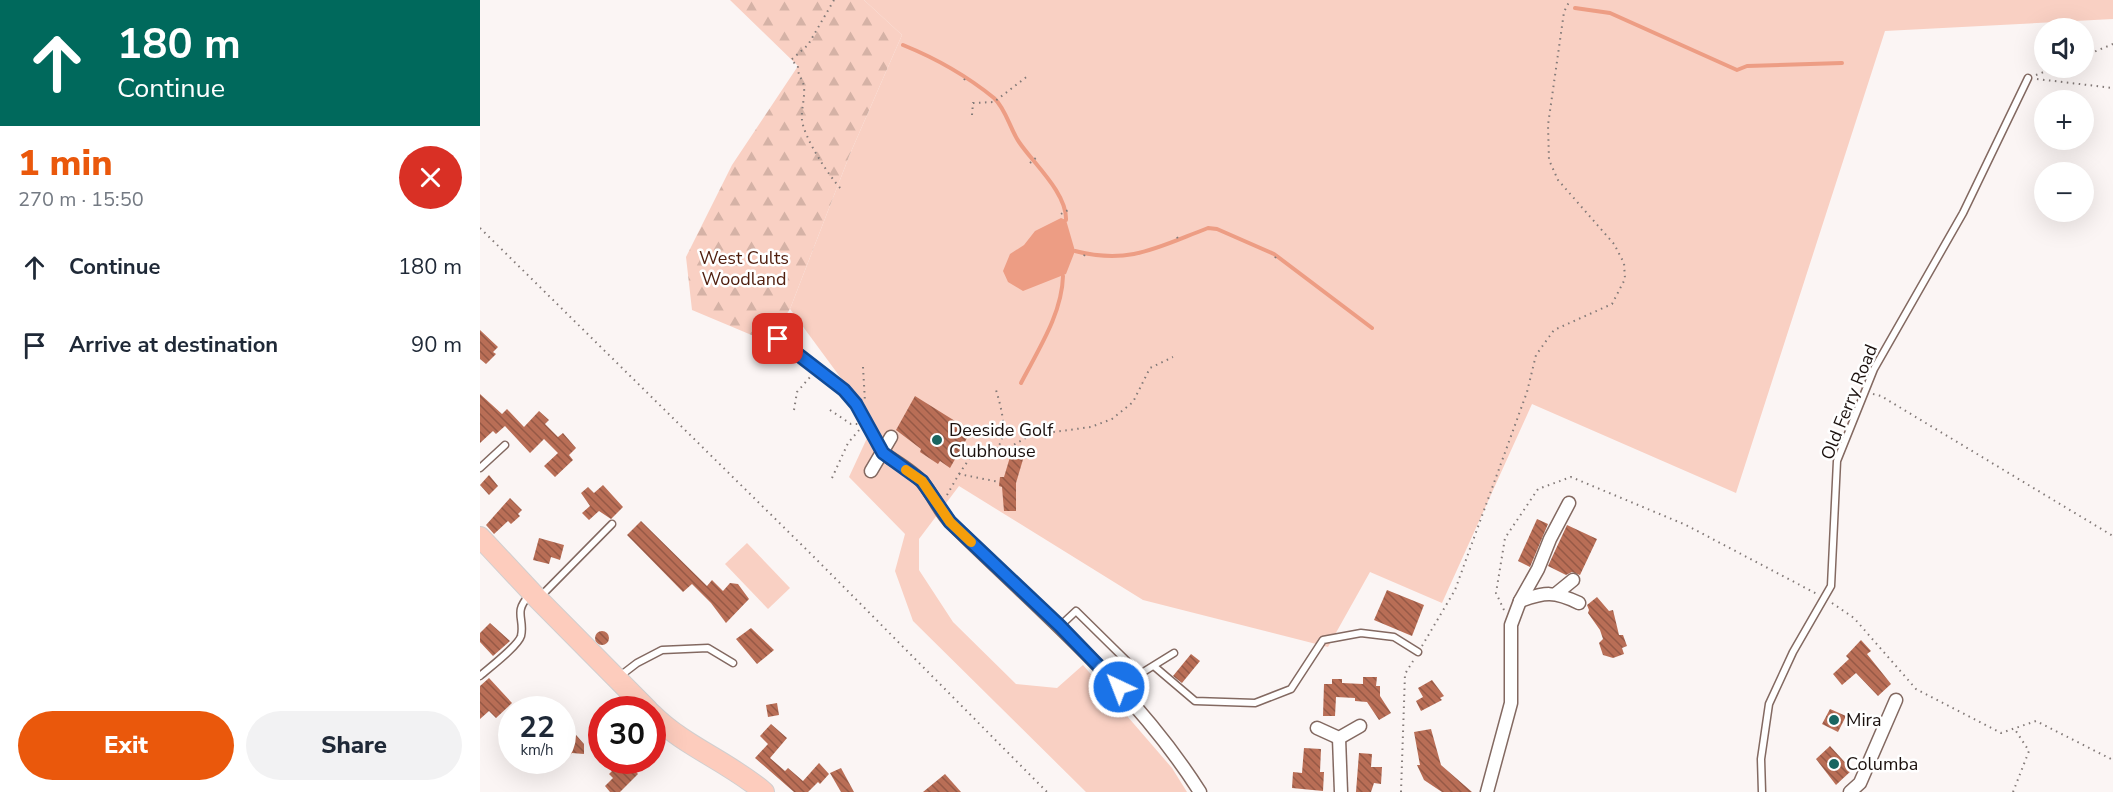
<!DOCTYPE html>
<html lang="en">
<head>
<meta charset="utf-8">
<style>
  body { margin:0; font-family:"Nunito Sans",sans-serif; background:#f2f2f3; color:#1f2937; height:100vh; display:flex; flex-direction:column; font-size:22px; white-space:nowrap }
  * { box-sizing:border-box; margin:0 }
  p { font-size:20px; color:#747a83 }
  .icon { flex:none; width:33px; height:33px; fill:none; stroke:currentColor; stroke-width:2; stroke-linecap:round; stroke-linejoin:round }
  .map { position:relative; flex:1; overflow:hidden }
  .panel { display:flex; flex-direction:column; background:#fff; width:480px }
  .panel>* { flex:none }
  .banner { background:#00695c; color:#fff; overflow:hidden }
  .tools { position:absolute; left:1554px; top:18px; display:grid; gap:12px }
  .tools a { display:grid; place-items:center; width:60px; height:60px; border-radius:50%; background:#fff; box-shadow:0 6px 24px #0002; font-size:30px }
  .speed { position:absolute; left:18px; top:696px; display:flex; gap:12px; font-size:30px; font-weight:700; text-align:center }
  .speed>* { display:grid; place-content:center; width:78px; height:78px; border-radius:50%; background:#fff; box-shadow:0 6px 24px #0002; line-height:1 }
  .speed small { font-size:15px; font-weight:400 }
  .speed .limit { border:9px solid #d22; background:#fff; color:#111 }
  .pin { position:absolute; display:grid; place-items:center; width:51px; height:51px; color:#fff; margin:-26px; border-radius:12px; box-shadow:0 3px 9px #0006 }
  .me { position:absolute; width:66px; margin:-33px; rotate:317deg; stroke-linejoin:round; filter:drop-shadow(0 0 4px #0008) }
  .turn { display:flex; align-items:center; gap:21px; height:126px; padding:0 18px; font-size:27px }
  .turn .icon { width:78px; height:78px; stroke-width:2.5 }
  .turn b { display:block; font-size:42px; line-height:51px }
  .round { display:grid; place-items:center; flex:none; width:63px; height:63px; border-radius:32px; background:#f2f2f3 }
  .headline { display:flex; align-items:center; justify-content:space-between; height:102px; padding:0 18px }
  h1 { font-size:36px; font-weight:800; line-height:45px; color:#ea580c }
  .button { display:flex; gap:12px; margin-top:auto; padding:12px 18px }
  .button a { flex:1; height:69px; border-radius:36px; background:#ea580c; color:#fff; font-size:24px; font-weight:800; line-height:69px; text-align:center }
  .button a+a { background:#f2f2f3; color:#1f2937 }
  ul { padding:0; list-style:none }
  li { display:flex; align-items:center; gap:18px; height:78px; padding:0 18px }
  li div { flex:1 }
  li b { display:block; font-size:22px }
  li em { font-style:normal }
  main { display:flex; flex:1; min-height:0 }
  .map>svg:first-child { display:block }
</style>
</head>
<body>
<main>
<section class="panel">
<div class="banner">
<div class="turn"><svg class="icon" aria-label="ahead" viewBox="0 0 24 24"><path d="M12 20V5M6 11l6-6 6 6"/></svg><div><b>180 m</b>Continue</div></div>
</div>
<div class="headline"><div><h1>1 min</h1><p>270 m · 15:50</p></div><a class="round" style="background:#d93025;color:#fff"><svg class="icon" aria-label="close" viewBox="0 0 24 24"><path d="M6 6l12 12M18 6L6 18"/></svg></a></div>
<ul>
<li><svg class="icon" aria-label="ahead" viewBox="0 0 24 24"><path d="M12 20V5M6 11l6-6 6 6"/></svg><div><b>Continue</b></div><em>180 m</em></li>
<li><svg class="icon" aria-label="arrive" viewBox="0 0 24 24"><path d="M6 21V4h12l-3 4 3 4H6"/></svg><div><b>Arrive at destination</b></div><em>90 m</em></li>
</ul>
<div class="button"><a>Exit</a><a>Share</a></div>
</section>
<div class="map">
<svg width="1633" height="792" viewBox="0 0 1633 792">
  <defs>
    <pattern id="forest-firs" width="22" height="20" patternUnits="userSpaceOnUse" patternTransform="scale(1.5)"><rect width="22" height="20" fill="#f9d0c3"/><path d="M5 1l3.5 6h-7zM16 11l3.5 6h-7z" fill="#d5b2a6"/></pattern>
    <pattern id="building-back-hatch" width="6" height="6" patternUnits="userSpaceOnUse" patternTransform="scale(1.5)"><rect width="6" height="6" fill="#b96e56"/><path d="M-1 5l2 2M0 0l6 6M5-1l2 2" fill="none" stroke="#965946"/></pattern>
  </defs>
  <rect width="100%" height="100%" fill="#fbf5f4"/>
  <!-- grass -->
  <g fill="#f9d0c3">
    <polygon points="384,0 1633,0 1633,19 1405,31 1256,493 1052,404 962,603 890,572 848,647 663,600 479,486 439,539 439,570 473,622 536,684 577,688 603,665 692,768 707,792 606,792 433,621 415,571 425,534 369,477 394,423 310,309 370,154 422,35"/>
    <polygon points="267,543 310,588 288,609 245,564"/>
  </g>
  <!-- forest -->
  <polygon fill="url(#forest-firs)" points="250,0 384,0 422,35 370,154 310,309 288,342 212,310 206,257 252,165 318,66"/>
  <!-- water -->
  <polygon fill="#ed9d84" points="581,218 586,220 595,251 586,274 543,291 528,282 523,271 530,254 544,245 555,231"/>
  <g fill="none" stroke-linecap="round" stroke-linejoin="round">
    <!-- stream -->
    <g stroke="#ed9d84" stroke-width="4">
      <polyline points="1095,8 1130,13 1257,70 1267,66 1362,63"/>
      <path d="M423 45C455 58 487 76 514 98 526 109 530 129 539 142 553 163 587 193 586 220"/>
      <path d="M595 251C650 265 678 247 728 228L737 229 794 254 892 328"/>
      <path d="M541 383C558 350 582 314 583 276"/>
    </g>
  </g>
  <!-- building -->
  <g fill="url(#building-back-hatch)">
    <polygon points="0,330 18,347 13,352 16,354 6,364 0,359"/>
    <polygon points="0,394 22,414 27,409 44,427 59,411 69,420 65,424 78,437 83,433 96,448 89,455 93,460 75,477 64,466 78,453 64,439 50,453 25,426 16,434 13,431 0,443"/>
    <polygon points="435,396 491,431 470,468 460,461 458,464 440,452 441,449 416,430"/>
    <polygon points="534,453 544,456 536,483 536,511 524,511 522,487 519,486 520,477 524,477 530,457"/>
    <polygon points="9,475 18,486 9,495 0,485"/>
    <polygon points="123,485 143,507 131,519 119,511 109,520 102,513 110,506 101,493 108,487 114,493"/>
    <polygon points="30,498 42,510 38,514 40,516 31,524 28,521 14,534 6,525"/>
    <polygon points="1057,519 1068,524 1050,567 1038,561"/>
    <polygon points="161,521 227,586 232,580 243,591 250,583 258,584 269,599 246,623 231,603 212,584 203,592 147,535"/>
    <polygon points="1087,525 1117,539 1100,575 1092,572 1086,575 1068,566"/>
    <polygon points="59,538 84,545 80,560 71,557 69,564 53,560"/>
    <polygon points="907,590 944,605 932,636 894,620"/>
    <polygon points="1117,597 1129,611 1133,610 1139,635 1143,635 1147,646 1142,648 1144,654 1133,658 1123,655 1119,643 1123,639 1120,630 1108,613 1109,610 1107,605"/>
    <polygon points="10,623 30,641 13,656 0,642 0,633"/>
    <polygon points="271,628 294,650 277,664 256,639"/>
    <circle cx="122" cy="638" r="7"/>
    <polygon points="1381,640 1391,651 1387,654 1411,684 1398,696 1376,673 1362,685 1353,674 1369,659 1366,656"/>
    <polygon points="711,654 720,661 702,683 693,676"/>
    <polygon points="883,677 897,677 896,686 900,686 900,696 911,713 899,720 887,702 875,701 875,698 856,697 855,716 843,716 844,684 852,684 852,679 862,679 862,683 883,684"/>
    <polygon points="9,678 32,703 16,718 9,711 0,719 0,686"/>
    <polygon points="952,680 964,696 960,698 962,700 941,711 936,701 943,697 938,688"/>
    <polygon points="297,703 299,715 288,717 286,705"/>
    <polygon points="1350,709 1366,716 1358,732 1342,724"/>
    <polygon points="82,719 104,744 104,754 92,753 87,757 82,752"/>
    <polygon points="291,724 307,738 290,758 305,771 308,768 323,781 339,763 349,774 340,784 338,782 328,792 314,792 275,758 288,744 280,736"/>
    <polygon points="951,729 961,765 992,792 962,792 944,780 937,765 940,765 934,732"/>
    <polygon points="1350,746 1372,770 1356,785 1336,759"/>
    <polygon points="824,748 841,749 840,772 844,772 843,791 812,788 813,772 822,773"/>
    <polygon points="879,753 892,754 891,767 902,767 901,784 894,783 891,792 876,792"/>
    <polygon points="134,760 145,760 158,774 140,792 130,792 125,786 133,778 129,774 132,771 128,767"/>
    <polygon points="361,768 374,792 361,792 350,773"/>
    <polygon points="465,774 481,792 443,792"/>
  </g>
  <g fill="none" stroke-linecap="round" stroke-linejoin="round">
    <defs>
      <g id="service">
        <polyline points="298,339 364,390 376,404 403,452"/>
        <polyline points="0,468 25,445"/>
        <polyline points="60,597 132,524"/>
        <polyline points="580,626 596,611 661,675"/>
        <polyline points="675,667 715,701 775,703 811,689 843,640 881,633 914,637 938,652"/>
        <path d="M0 676C9 668 38 646 41 636 45 619 33 612 49 596"/>
        <polyline points="140,676 157,663 182,650 228,648 253,663"/>
        <polyline points="639,687 694,653"/>
        <polyline points="1282,792 1281,759 1289,704 1313,652 1351,586 1357,461 1394,369 1483,213 1548,78"/>
      </g>
      <g id="minor">
        <path d="M403 453C416 462 433 471 443 483 454 496 460 513 472 524 559 610 654 688 720 792"/>
        <polyline points="391,471 411,437"/>
        <polyline points="1077,593 1093,580"/>
        <path d="M1040 601C1065 592 1074 591 1099 603"/>
        <polyline points="837,728 859,738 880,726"/>
        <polyline points="859,738 861,792"/>
        <polyline points="1007,792 1031,703 1031,625 1040,601 1058,569 1070,539 1089,503"/>
        <polyline points="1370,792 1380,783 1416,700"/>
      </g>
      <g id="primary">
        <polyline points="0,537 58,599 168,710"/>
        <path d="M172 714C204 746 249 762 284 792"/>
      </g>
    </defs>
    <!-- service casing -->
    <use href="#service" stroke="#836961" stroke-width="9"/>
    <!-- minor casing -->
    <use href="#minor" stroke="#836961" stroke-width="15"/>
    <!-- primary casing -->
    <use href="#primary" stroke="#d1cfcf" stroke-width="22"/>
    <!-- path -->
    <g stroke="#837a78" stroke-width="2" stroke-dasharray="1.5 4.5" stroke-linecap="butt">
      <path d="M354 0 328 45 311 60 318 66C317 75 323 79 324 87 325 99 321 109 322 120 324 138 349 176 361 189"/>
      <polyline points="1604,56 1633,44"/>
      <polyline points="1556,75 1574,68"/>
      <polyline points="1557,79 1633,88"/>
      <polyline points="484,80 487,76"/>
      <polyline points="492,115 493,103 514,102 549,75"/>
      <polyline points="550,163 557,157"/>
      <polyline points="581,214 588,210"/>
      <polyline points="0,228 336,559 567,792"/>
      <polyline points="697,237 699,241"/>
      <polyline points="604,256 606,252"/>
      <polyline points="795,258 798,254"/>
      <polyline points="383,367 385,402"/>
      <polyline points="1393,394 1401,396 1633,536"/>
      <polyline points="314,410 317,392 331,376"/>
      <polyline points="350,410 371,424 378,424"/>
      <polyline points="517,448 528,448 551,435 611,427 632,419 653,402 670,368 693,357"/>
      <path d="M479 474 494 452 517 448C529 434 521 407 516 390"/>
      <polyline points="352,478 368,443 380,429"/>
      <polyline points="467,495 479,474 519,482"/>
      <polyline points="1352,603 1374,618 1436,689 1521,733 1556,721 1633,760"/>
      <polyline points="1024,610 1016,593 1025,538 1058,489 1091,477 1206,525 1337,594"/>
      <polyline points="942,646 975,590 1047,392 1056,355 1074,330 1132,304 1145,279 1144,263 1134,244 1078,180 1069,160 1068,125 1084,12 1090,0"/>
      <polyline points="921,792 925,674 933,661"/>
      <polyline points="1533,792 1549,751 1534,728"/>
    </g>
    <!-- service -->
    <use href="#service" stroke="#fff" stroke-width="6"/>
    <!-- minor -->
    <use href="#minor" stroke="#fff" stroke-width="12"/>
    <!-- primary -->
    <use href="#primary" stroke="#fdccbd" stroke-width="20"/>
  </g>
  <g fill="none" stroke-linecap="round" stroke-linejoin="round">
    <defs>
      <polyline id="route" points="298,339 364,390 376,404 403,453 442,481 470,522 580,626 639,687"/>
    </defs>
    <!-- route casing -->
    <use href="#route" stroke="#114b97" stroke-width="15"/>
    <!-- route -->
    <use href="#route" stroke="#1a73e8" stroke-width="10"/>
    <!-- slow -->
    <polyline stroke="#f59e0b" stroke-width="10" points="426,470 442,481 470,522 491,542"/>
  </g>
  <!-- markers -->
  <g fill="#196560" stroke="#fff" stroke-width="2">
    <circle cx="457" cy="440" r="6"/>
    <circle cx="1354" cy="720" r="6"/>
    <circle cx="1354" cy="764" r="6"/>
  </g>
  <g text-anchor="middle" stroke-width="5" stroke-linejoin="round" paint-order="stroke">
    <!-- park labels -->
    <g font-size="18" fill="#501e0e" stroke="#fff">
      <text x="264" y="264">West Cults<tspan x="264" dy="21">Woodland</tspan></text>
    </g>
    <!-- street labels -->
    <g font-size="18" fill="#1b110e" stroke="#fff">
      <text transform="translate(1369 402) rotate(-68)" y="6">Old Ferry Road</text>
    </g>
    <!-- poi labels -->
    <g font-size="18" fill="#1b110e" stroke="#fff" text-anchor="start">
      <text x="469" y="436">Deeside Golf<tspan x="469" dy="21">Clubhouse</tspan></text>
      <text x="1366" y="726">Mira</text>
      <text x="1366" y="770">Columba</text>
    </g>
  </g>
</svg>
<div class="tools">
<a><svg class="icon" aria-label="sound" viewBox="0 0 24 24"><path d="M4 9h4l5-4v14l-5-4H4zM17 9q2 3 0 6"/></svg></a>
<a>+</a>
<a>−</a>
</div>
<div class="speed"><div>22<small>km/h</small></div><div class="limit">30</div></div>
<div class="pin" style="left:298px;top:339px;background:#d93025"><svg class="icon" aria-label="arrive" viewBox="0 0 24 24"><path d="M6 21V4h12l-3 4 3 4H6"/></svg></div>
<svg class="me" style="left:639px;top:687px" viewBox="-20 -20 40 40"><circle r="17" fill="#1a73e8" stroke="#fff" stroke-width="3"/><path d="M0-11L8 9 0 5-8 9z" fill="#fff"/></svg>
</div>
</main>
</body>
</html>
